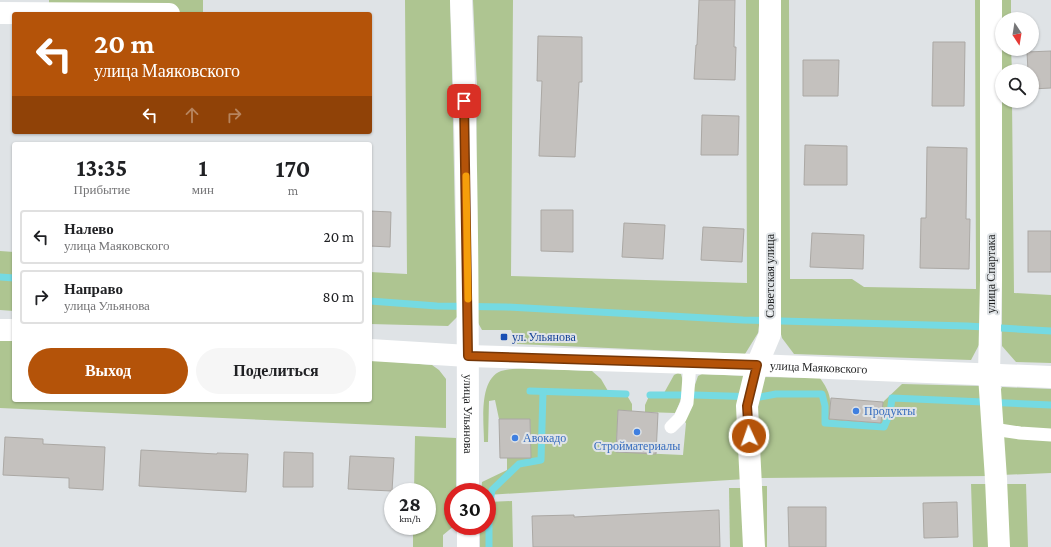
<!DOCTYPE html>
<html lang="ru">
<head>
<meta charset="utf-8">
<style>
  body { margin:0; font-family:"Crimson Pro",serif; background:#f6f6f6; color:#202124; height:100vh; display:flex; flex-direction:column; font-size:15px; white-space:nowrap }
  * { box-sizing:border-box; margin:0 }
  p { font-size:13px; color:#757577 }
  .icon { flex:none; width:22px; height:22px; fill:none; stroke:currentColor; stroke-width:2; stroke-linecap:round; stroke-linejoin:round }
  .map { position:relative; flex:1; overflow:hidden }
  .details { position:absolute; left:12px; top:142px; width:360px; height:260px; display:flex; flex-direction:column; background:#fff; border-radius:4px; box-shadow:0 1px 3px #0004 }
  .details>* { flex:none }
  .banner { position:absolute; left:12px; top:12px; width:360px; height:122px; border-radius:4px; box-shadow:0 1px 3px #0004; background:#b45309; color:#fff; overflow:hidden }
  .needle { width:26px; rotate:168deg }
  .fabs { position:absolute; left:995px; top:12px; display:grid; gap:8px }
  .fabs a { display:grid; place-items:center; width:44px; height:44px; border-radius:50%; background:#fff; box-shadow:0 1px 3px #0004; font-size:20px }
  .speed { position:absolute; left:384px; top:483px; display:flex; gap:8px; font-size:20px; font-weight:700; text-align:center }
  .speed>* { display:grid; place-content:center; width:52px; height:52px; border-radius:50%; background:#fff; box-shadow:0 1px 3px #0004; line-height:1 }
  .speed small { font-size:10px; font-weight:400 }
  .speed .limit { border:6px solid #d22; background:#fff; color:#111 }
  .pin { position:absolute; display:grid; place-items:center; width:34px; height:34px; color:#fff; margin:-17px; border-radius:8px; box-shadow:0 2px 6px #0006 }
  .me { position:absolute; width:44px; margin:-22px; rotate:357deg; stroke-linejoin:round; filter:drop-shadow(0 0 3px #0008) }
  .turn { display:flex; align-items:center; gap:14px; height:84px; padding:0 16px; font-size:18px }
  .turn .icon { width:52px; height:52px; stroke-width:2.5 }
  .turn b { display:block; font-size:28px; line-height:34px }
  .lanes { display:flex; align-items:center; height:38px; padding:0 16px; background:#0003; justify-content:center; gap:20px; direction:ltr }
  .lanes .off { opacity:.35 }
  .eta { display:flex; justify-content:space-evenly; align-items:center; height:68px; text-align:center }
  .eta b { font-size:24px; font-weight:700; line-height:28px }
  .button { display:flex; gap:8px; margin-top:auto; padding:8px 16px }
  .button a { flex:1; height:46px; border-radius:24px; background:#b45309; color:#fff; font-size:16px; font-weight:700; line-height:46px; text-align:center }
  .button a+a { background:#f6f6f6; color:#202124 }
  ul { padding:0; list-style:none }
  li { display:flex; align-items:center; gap:12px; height:54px; margin:0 8px 6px; padding:0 8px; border:2px solid #e0e0e0; border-radius:4px }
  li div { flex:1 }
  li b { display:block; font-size:15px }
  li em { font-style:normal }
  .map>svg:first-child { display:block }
</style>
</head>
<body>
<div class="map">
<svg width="1051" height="547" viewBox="0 0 1051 547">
  <rect width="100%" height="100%" fill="#dfe3e6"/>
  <!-- green -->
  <g fill="#aec591">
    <rect x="49" y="0" width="154" height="14"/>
    <polygon points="405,0 450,0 452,74 457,317 448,326 370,324 370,272 407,274"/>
    <polygon points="473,0 513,0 511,276 747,283 746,0 761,0 761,310 758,333 745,354 517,344 511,330 482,330 477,321 475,297 477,87"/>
    <polygon points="778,0 789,0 790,279 852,279 864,287 976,289 975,0 983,0 980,343 971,360 794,354 782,338 776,315"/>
    <polygon points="1001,0 1011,0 1011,19 1002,19 1002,49 1011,49 1012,71 1002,71 1002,101 1012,101 1014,293 1051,295 1051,363 1016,362 1002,346"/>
    <polygon points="0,251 14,252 14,311 0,310"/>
    <polygon points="0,338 14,339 14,400 370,400 370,360 432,365 439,370 446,379 446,428 0,408"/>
    <path d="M522 368 592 371 601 379 608 391 625 392 632 404V411L618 410 616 452 683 455 686 423 683 420 698 376 702 374 744 376 746 479 487 495V492H481L482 482 507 470V458L531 457 530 419H499L495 400 489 401 488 442H484C484 423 478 380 501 371 508 369 515 369 522 368Z"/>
    <path d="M678 373 681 374C686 388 681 401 675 413L645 412V405L651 392 664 393 674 375Z"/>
    <path d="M762 377 820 378C832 395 831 400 829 419L881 423 883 402 902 384 980 386 990 476 754 478 751 406Z"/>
    <polygon points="1002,387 1051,389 1051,473 1001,475 997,398"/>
    <polygon points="415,436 456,438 456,492 453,492 453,526 454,526 443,535 443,547 413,547 413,526 427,526 427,492 414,492"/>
    <polygon points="971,484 991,484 993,547 973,547"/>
    <polygon points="1002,484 1026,484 1028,547 1005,547"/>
    <polygon points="755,486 767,486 767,547 758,547"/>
    <polygon points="729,488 746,488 748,547 730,547"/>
    <polygon points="512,501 513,547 480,547 480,526 487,526 487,502"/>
  </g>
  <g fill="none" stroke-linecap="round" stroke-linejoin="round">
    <!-- stream -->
    <g stroke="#75dae2" stroke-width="7">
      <polyline points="0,277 14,278"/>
      <polyline points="370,301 437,306 506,307 743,320 967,326 1051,331"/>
      <polyline points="530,391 626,394"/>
      <polyline points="650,395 682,395"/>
      <polyline points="694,395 760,397 776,394 822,394 825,406 825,423 884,427 890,413 892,398 1051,405"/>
      <polyline points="489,547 489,508 492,490 519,464 541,460 543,392"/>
    </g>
  </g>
  <!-- building -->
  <g fill="#c4c1be" stroke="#aba8a4">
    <polygon points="699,0 735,0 734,47 736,47 735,80 694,79 696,45 697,45"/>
    <polygon points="538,36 582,37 582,82 579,82 575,157 539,156 542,81 537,81"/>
    <polygon points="933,42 965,42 964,106 932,106"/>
    <polygon points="1051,51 1051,88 1032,89 1032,71 1028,71 1027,52"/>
    <polygon points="803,60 839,60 838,96 803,96"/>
    <polygon points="702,115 739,116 738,155 701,155"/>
    <polygon points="805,145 847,146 847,185 804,185"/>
    <polygon points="927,147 967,148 966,219 970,219 969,269 920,268 921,218 926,218"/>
    <polygon points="541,210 573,210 573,252 541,251"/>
    <polygon points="370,211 391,212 390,247 370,246"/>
    <polygon points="624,223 665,225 663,259 622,257"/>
    <polygon points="703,227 744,229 742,262 701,260"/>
    <rect x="1028" y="231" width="23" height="41"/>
    <polygon points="812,233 864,235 863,269 810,267"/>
    <polygon points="831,398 883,402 881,423 829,419"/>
    <polygon points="618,410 658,413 656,454 616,452"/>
    <polygon points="499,419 530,419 531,458 500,458"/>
    <polygon points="5,437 43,439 43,444 105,447 103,490 69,488 69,478 3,475"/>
    <polygon points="141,450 217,454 217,453 248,454 246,492 139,486"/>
    <polygon points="284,452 313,453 313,487 283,487"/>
    <polygon points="350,456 394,458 392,491 348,489"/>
    <polygon points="957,502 958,537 924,538 923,503"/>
    <polygon points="788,507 826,507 826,547 789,547"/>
    <polygon points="719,510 720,547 533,547 532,516 574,515 574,517"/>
  </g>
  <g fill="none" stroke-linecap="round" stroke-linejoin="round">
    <!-- service -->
    <g stroke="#fff" stroke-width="13">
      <polyline points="671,427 680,418 687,403 690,363"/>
      <polyline points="993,429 1020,433 1051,435"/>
    </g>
    <!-- minor -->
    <g stroke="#fff" stroke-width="22">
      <path id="s1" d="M461 0C468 164 468 328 468 492"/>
      <polyline points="991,0 991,280 989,375 996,479 999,547"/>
      <polyline points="0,13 169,14"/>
      <polyline points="468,547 468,526"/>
      <polyline points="754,547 747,406 757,365 770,334 770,0"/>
    </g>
    <!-- secondary -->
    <g stroke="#fff" stroke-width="22">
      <polyline points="0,330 14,330"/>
      <path id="s2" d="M370 350 468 356 757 365 1051 377"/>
    </g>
  </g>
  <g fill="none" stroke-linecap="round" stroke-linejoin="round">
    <defs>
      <polyline id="route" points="464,101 468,356 757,365 747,406 749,436"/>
    </defs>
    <!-- route casing -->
    <use href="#route" stroke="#753606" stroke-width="10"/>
    <!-- route -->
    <use href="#route" stroke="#b45309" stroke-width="7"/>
    <!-- slow -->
    <polyline stroke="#f59e0b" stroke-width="7" points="466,176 468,299"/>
  </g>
  <!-- markers -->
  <rect fill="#1a4fb4" stroke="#dfe3e6" stroke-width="1.5" x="500" y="333" width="8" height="8" rx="2"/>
  <g fill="#3f7fe0" stroke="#dfe3e6" stroke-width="1.5">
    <circle cx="856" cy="411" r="4"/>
    <circle cx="637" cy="432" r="4"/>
    <circle cx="515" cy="438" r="4"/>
  </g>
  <g text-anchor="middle" stroke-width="4" stroke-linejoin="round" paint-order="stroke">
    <!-- street labels -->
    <g font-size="12" fill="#1f2021" stroke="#dfe3e6">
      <text transform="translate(991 274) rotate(-90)" y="4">улица Спартака</text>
      <text transform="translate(770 276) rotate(-90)" y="4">Советская улица</text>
      <text dy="4" stroke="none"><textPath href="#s2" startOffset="449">улица Маяковского</textPath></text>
      <text dy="4" stroke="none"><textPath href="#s1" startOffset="414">улица Ульянова</textPath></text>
    </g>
    <!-- transit labels -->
    <g font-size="12" fill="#164399" stroke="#dfe3e6" text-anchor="start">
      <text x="512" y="341">ул. Ульянова</text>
    </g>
    <!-- shop labels -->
    <g font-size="12" fill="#366cbe" stroke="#dfe3e6" text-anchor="start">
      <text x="864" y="415">Продукты</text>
      <text x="523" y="442">Авокадо</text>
      <text x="637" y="450" text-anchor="middle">Стройматериалы</text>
    </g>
  </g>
</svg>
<div class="fabs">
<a><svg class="needle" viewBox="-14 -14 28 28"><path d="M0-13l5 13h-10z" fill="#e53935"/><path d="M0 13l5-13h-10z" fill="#757577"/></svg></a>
<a><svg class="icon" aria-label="search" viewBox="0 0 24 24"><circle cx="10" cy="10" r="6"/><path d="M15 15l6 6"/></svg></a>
</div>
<div class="speed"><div>28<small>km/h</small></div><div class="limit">30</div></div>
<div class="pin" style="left:464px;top:101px;background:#d93025"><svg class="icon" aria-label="arrive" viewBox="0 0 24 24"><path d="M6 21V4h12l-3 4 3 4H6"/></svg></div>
<svg class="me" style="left:749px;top:436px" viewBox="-20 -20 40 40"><circle r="17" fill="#b45309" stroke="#fff" stroke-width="3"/><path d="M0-11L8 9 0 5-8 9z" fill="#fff"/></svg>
<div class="banner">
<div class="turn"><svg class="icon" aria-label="left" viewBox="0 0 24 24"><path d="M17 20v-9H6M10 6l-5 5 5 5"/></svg><div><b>20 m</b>улица Маяковского</div></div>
<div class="lanes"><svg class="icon" aria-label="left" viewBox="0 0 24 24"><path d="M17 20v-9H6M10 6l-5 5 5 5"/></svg><svg class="icon off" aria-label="ahead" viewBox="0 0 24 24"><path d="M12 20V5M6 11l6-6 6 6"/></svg><svg class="icon off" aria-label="right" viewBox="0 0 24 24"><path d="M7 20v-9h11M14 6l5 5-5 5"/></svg></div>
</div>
<section class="details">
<div class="eta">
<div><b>13:35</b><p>Прибытие</p></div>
<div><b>1</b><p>мин</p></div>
<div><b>170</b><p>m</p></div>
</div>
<ul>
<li><svg class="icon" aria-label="left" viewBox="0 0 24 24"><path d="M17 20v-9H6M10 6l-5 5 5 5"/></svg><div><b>Налево</b><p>улица Маяковского</p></div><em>20 m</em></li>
<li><svg class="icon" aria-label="right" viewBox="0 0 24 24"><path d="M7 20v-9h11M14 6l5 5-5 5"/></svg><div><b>Направо</b><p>улица Ульянова</p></div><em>80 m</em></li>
</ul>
<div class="button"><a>Выход</a><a>Поделиться</a></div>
</section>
</div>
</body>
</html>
